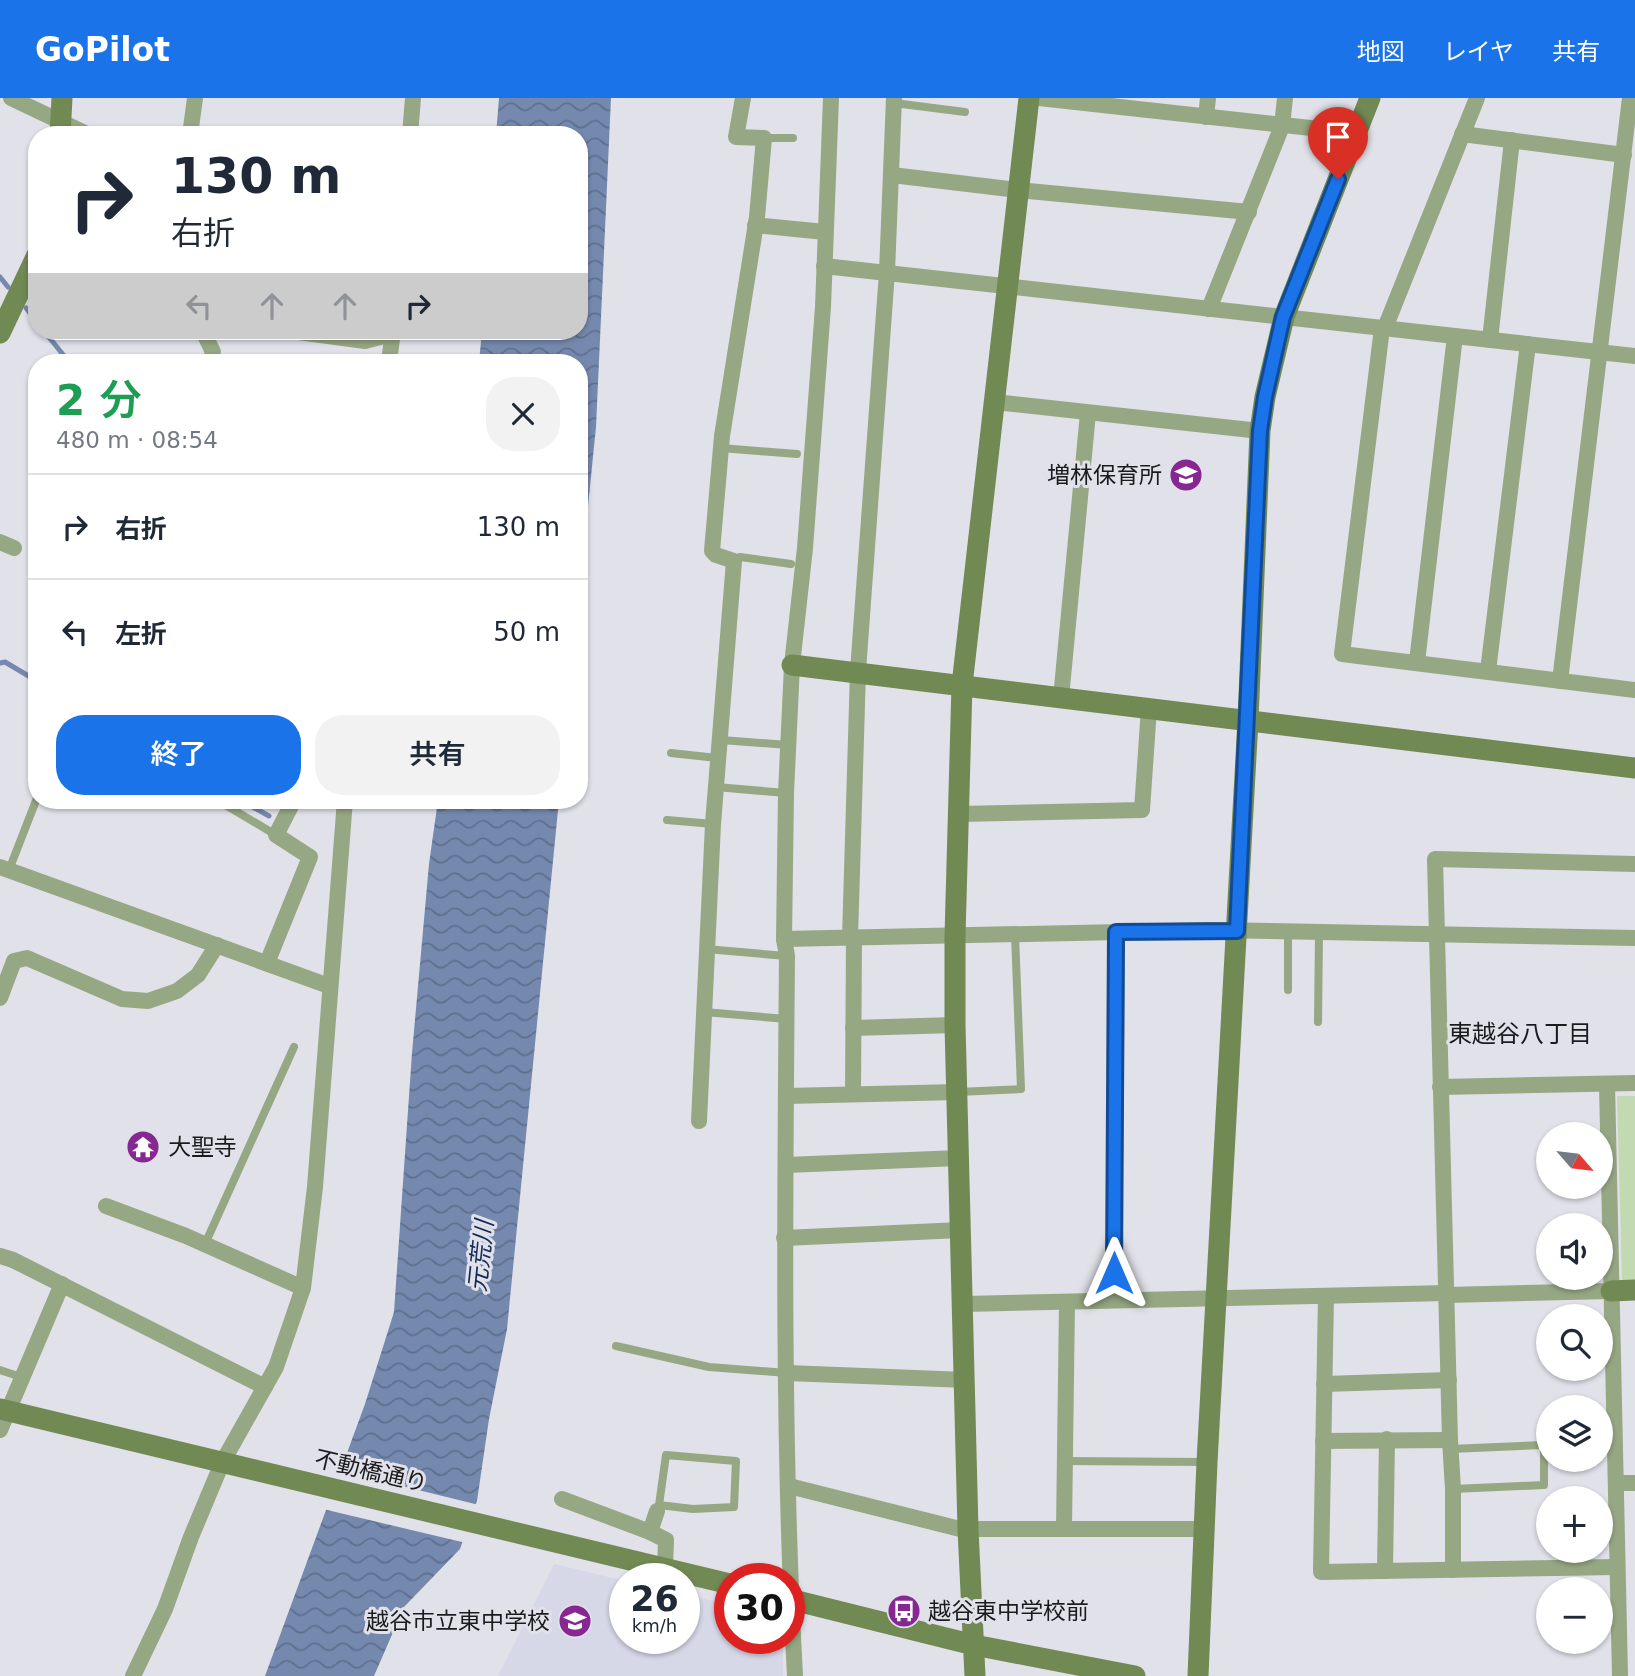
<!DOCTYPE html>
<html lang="ja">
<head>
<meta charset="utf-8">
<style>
  body { margin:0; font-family:"DejaVu Sans","Noto Sans JP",sans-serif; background:#f2f2f3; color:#1f2937; height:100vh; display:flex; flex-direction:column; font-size:26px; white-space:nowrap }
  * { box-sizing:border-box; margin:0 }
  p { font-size:23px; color:#747a83 }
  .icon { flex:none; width:38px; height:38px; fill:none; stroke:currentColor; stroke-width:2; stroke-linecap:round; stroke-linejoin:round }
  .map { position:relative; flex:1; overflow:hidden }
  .sheet { position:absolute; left:28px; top:256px; width:560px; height:455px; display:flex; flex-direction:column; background:#fff; border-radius:28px; box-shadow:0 2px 5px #0004 }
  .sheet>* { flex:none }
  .guide { position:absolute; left:28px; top:28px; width:560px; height:214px; border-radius:28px; box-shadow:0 2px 5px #0004; background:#fff; color:#1f2937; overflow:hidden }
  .needle { width:46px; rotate:118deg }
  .buttons { position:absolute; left:1536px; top:1024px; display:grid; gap:14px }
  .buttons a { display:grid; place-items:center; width:77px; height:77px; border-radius:50%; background:#fff; box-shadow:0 2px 5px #0004; font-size:35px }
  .speed { position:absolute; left:609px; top:1465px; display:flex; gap:14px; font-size:35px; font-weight:700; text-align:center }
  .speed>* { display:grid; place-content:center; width:91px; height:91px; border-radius:50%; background:#fff; box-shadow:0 2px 5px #0004; line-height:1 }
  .speed small { font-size:18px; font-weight:400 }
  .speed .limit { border:10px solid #d22; background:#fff; color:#111 }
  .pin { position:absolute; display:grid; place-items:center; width:60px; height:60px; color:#fff; margin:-72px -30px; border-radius:50% 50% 50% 0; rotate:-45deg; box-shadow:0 0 7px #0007 }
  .pin .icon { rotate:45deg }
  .me { position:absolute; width:77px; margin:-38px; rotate:0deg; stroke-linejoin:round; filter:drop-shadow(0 0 5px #0008) }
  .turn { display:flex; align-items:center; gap:24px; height:147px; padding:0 28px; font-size:32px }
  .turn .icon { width:91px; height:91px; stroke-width:2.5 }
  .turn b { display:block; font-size:49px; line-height:60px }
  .lanes { display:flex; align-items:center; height:66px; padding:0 28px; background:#0003; justify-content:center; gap:35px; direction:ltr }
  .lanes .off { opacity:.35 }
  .round { display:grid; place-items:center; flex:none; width:74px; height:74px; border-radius:28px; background:#f2f2f3 }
  .overview { display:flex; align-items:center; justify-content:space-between; height:119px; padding:0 28px }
  h1 { font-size:42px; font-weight:600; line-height:52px; color:#1e9e55 }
  .cta { display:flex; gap:14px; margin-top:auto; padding:14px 28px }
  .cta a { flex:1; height:80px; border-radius:28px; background:#1a73e8; color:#fff; font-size:28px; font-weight:600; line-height:80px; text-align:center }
  .cta a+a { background:#f2f2f3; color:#1f2937 }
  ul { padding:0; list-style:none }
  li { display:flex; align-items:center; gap:21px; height:105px; padding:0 28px; border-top:2px solid #e0e1e3 }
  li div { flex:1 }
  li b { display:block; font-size:26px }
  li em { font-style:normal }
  header { display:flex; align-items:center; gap:42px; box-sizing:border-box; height:98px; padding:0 35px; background:#1a73e8; color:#fff }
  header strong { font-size:33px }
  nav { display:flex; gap:38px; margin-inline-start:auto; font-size:24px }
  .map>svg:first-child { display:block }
</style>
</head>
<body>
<header>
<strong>GoPilot</strong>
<nav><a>地図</a><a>レイヤ</a><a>共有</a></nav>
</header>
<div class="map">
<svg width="1635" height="1578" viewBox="0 0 1635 1578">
  <defs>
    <pattern id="water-waves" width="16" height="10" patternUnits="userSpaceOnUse" patternTransform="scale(1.75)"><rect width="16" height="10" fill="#7589ae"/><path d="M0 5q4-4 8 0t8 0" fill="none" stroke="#5f6f8d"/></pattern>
  </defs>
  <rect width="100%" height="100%" fill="#e1e1ea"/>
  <!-- built -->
  <polygon fill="#d6d7e7" points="554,1466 625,1483 625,1540 684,1540 684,1496 730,1507 730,1540 783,1540 783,1578 498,1578"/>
  <!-- green -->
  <polygon fill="#c3d9b2" points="1617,998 1635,998 1635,1182 1622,1183"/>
  <!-- water -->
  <g fill="url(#water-waves)">
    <polygon points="499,0 611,0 596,329 579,497 579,264 479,264 482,233 579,233 579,37 496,37"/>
    <polygon points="438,702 559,702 507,1231 489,1321 477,1403 460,1451 404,1509 374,1578 265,1578 365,1306 394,1214 412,955 429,766"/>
  </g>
  <!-- pier -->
  <polygon fill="#e1e1ea" points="337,1372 479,1407 466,1445 323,1411"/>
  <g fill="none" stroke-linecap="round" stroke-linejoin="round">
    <!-- stream -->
    <g stroke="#7589ae" stroke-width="5">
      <polyline points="0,179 8,189"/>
      <polyline points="26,210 37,224"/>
      <polyline points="44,233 69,264"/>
      <polyline points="0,565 5,564 37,583"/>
      <polyline points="240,702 269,718"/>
    </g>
    <!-- lane -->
    <g stroke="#96a783" stroke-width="8">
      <polyline points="894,5 965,14"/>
      <polyline points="764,40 793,40"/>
      <polyline points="721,350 797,356"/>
      <polyline points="732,462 740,459 791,466"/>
      <polyline points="721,642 788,647"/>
      <polyline points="671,655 717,660"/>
      <polyline points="716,689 786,695"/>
      <polyline points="217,702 276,737"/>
      <polyline points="667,722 713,726"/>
      <polyline points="9,772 37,700"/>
      <polyline points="706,851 786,858"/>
      <polyline points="1288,892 1288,834"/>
      <polyline points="704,914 787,921"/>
      <polyline points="1318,924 1319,834"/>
      <polyline points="958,994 1021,991 1015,837"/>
      <polyline points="205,1146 294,949"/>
      <polyline points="616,1248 709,1269 787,1275"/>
      <polyline points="0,1272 21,1279"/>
      <polyline points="1451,1351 1544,1347 1544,1387 1453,1391"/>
      <polygon points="666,1357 736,1363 734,1409 693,1411 659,1407"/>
      <polyline points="1065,1363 1204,1364"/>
    </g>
    <!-- street -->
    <g stroke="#96a783" stroke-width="16">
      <polyline points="11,0 89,37"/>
      <polyline points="1039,0 1356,35"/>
      <polyline points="1206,19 1208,0"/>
      <polyline points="1462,36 1624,57"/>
      <polyline points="190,37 195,0"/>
      <polyline points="410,37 413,0"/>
      <polyline points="892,77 1018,92 1249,114"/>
      <polyline points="755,127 825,134"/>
      <polyline points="824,168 1635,258"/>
      <polyline points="1209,211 1282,28 1285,0"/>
      <polyline points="1382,230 1342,556 1635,592"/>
      <polyline points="1385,230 1477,0"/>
      <polyline points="203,233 213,254 210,264"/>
      <polyline points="291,233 365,243 392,236"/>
      <polyline points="1490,242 1512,42"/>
      <polyline points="389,264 393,233"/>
      <polyline points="995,304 1260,333"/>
      <polyline points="0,444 14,450"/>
      <polyline points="1417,564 1455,238"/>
      <polyline points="1488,573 1528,246"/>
      <polyline points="1560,583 1630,0"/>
      <polyline points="1061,600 1088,315"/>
      <polyline points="959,716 1142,712 1149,610"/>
      <polyline points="0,769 329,888"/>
      <polyline points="850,840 858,573 887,174 894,0"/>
      <polyline points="784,841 1215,832 1635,840"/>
      <polyline points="267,865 310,759 276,737 294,702"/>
      <polyline points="0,900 14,863 27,860 122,901 148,903 177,893 198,877 217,847"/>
      <polyline points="853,930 955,927"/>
      <polyline points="1607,986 1620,1578"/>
      <polyline points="1440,989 1635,985"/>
      <polyline points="853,996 854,840"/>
      <polyline points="786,998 958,994"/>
      <polyline points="699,1023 713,726 734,463 716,457 712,453 722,338 757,119 764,40 736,39 743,0"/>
      <polyline points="786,1067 959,1060"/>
      <polyline points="106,1108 186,1138 303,1190"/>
      <polyline points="784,1140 961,1132"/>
      <polyline points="0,1158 13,1162 265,1289"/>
      <polyline points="1447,1197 1611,1193"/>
      <polyline points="1326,1198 1321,1474 1617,1469"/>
      <polyline points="1114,1201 1117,834"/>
      <polyline points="963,1206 1447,1195"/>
      <polyline points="787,1275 966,1282"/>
      <polyline points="1324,1286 1449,1282"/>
      <polyline points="0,1332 62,1186"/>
      <polyline points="1323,1343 1450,1342"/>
      <polyline points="1616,1385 1635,1385"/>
      <polyline points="789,1388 968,1433"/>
      <polyline points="562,1401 650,1434 666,1442 665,1470"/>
      <polyline points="968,1431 1205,1431"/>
      <polyline points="1064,1431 1067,1204"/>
      <polyline points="650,1434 657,1413"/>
      <polyline points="1453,1472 1453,1391 1450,1342 1435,761 1635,766"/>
      <polyline points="1385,1473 1387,1341"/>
      <polyline points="133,1578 165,1511 191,1439 222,1365 276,1269 303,1190 315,1089 345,702"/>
      <path d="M795 1578C782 1338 785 1098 787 858L784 841 786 695 792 567 805 450 823 209 831 0"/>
    </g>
    <!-- secondary -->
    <g stroke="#718953" stroke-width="21">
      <polyline points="60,37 62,0"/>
      <polyline points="0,235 37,157"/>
      <polyline points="792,567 1635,670"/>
      <polyline points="1611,1193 1635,1192"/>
      <polyline points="0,1311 730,1486"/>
      <polyline points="789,1501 974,1547 1135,1578"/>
      <polyline points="975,1578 968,1431 955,927 955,838 962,587 1029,0"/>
      <polyline points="1198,1578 1207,1364 1248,622 1260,333 1265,299 1284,219 1370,0"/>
    </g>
  </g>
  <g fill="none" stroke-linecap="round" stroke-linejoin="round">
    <defs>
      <polyline id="route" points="1114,1175 1116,834 1237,833 1260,333 1265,299 1283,219 1338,81"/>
    </defs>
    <!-- route casing -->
    <use href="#route" stroke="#114b97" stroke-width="18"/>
    <!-- route -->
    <use href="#route" stroke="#1a73e8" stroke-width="12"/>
  </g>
  <!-- icons -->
  <defs>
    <symbol id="school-disc" viewBox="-11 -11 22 22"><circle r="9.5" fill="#872791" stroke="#e1e1ea"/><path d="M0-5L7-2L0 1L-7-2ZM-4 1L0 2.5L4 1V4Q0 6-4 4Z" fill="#fff"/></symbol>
    <symbol id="temple-disc" viewBox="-11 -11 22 22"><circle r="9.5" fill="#872791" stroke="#e1e1ea"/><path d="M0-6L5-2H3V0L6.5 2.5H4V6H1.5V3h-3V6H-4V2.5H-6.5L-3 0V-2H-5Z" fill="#fff"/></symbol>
    <symbol id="bus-disc" viewBox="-11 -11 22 22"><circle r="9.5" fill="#872791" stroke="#e1e1ea"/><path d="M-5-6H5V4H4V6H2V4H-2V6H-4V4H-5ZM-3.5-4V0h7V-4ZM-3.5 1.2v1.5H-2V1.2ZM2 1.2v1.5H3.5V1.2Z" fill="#fff"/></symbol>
  </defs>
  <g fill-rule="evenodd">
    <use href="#school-disc" x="1167" y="358" width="38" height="38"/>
    <use href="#temple-disc" x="124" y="1030" width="38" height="38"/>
    <use href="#bus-disc" x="885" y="1494" width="38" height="38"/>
    <use href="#school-disc" x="556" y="1504" width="38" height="38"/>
  </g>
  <g text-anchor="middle" stroke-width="6" stroke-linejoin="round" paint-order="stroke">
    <!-- poi labels -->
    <g font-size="23" fill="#1b1b1e" stroke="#e1e1ea" text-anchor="end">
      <text x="1162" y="385">増林保育所</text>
      <text x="168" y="1057" text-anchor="start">大聖寺</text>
      <text x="928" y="1521" text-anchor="start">越谷東中学校前</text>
      <text x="550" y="1531">越谷市立東中学校</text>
    </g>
    <!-- street labels -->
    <g font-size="23" fill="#1b1b1e" stroke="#e1e1ea">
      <text transform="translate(371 1373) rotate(13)" y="8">不動橋通り</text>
    </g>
    <!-- neighbourhood labels -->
    <g font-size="24" fill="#1b1b1e" stroke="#e1e1ea">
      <text x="1520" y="944">東越谷八丁目</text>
    </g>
    <!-- water labels -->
    <g font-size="24" font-style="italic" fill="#142b5a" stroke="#e1e1ea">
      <text transform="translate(481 1158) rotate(-84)" y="8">元荒川</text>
    </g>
  </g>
</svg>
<div class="buttons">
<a><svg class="needle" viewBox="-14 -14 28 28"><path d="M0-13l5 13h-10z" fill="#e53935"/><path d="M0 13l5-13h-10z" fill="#747a83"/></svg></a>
<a><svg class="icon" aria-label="sound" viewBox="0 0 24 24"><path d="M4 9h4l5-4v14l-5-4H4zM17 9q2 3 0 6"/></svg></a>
<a><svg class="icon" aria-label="search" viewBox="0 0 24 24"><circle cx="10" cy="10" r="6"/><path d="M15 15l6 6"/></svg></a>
<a><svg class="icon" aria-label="layers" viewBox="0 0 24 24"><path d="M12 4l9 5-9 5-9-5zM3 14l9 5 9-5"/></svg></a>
<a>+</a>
<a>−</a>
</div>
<div class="speed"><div>26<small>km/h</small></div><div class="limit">30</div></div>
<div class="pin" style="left:1338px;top:81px;background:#d93025"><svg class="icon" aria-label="arrive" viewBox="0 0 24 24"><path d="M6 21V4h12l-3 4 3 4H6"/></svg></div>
<svg class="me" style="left:1114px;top:1175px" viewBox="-20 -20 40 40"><path d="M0-17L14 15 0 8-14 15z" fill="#1a73e8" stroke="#fff" stroke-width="4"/></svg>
<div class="guide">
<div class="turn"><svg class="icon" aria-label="right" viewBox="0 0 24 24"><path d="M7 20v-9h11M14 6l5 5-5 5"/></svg><div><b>130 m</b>右折</div></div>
<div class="lanes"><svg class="icon off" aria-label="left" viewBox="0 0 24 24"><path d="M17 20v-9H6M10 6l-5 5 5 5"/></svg><svg class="icon off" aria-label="ahead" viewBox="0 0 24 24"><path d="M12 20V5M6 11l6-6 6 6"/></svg><svg class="icon off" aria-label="ahead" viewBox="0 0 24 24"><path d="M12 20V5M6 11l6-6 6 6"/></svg><svg class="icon" aria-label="right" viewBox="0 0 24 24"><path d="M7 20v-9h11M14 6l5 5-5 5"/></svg></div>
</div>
<section class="sheet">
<div class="overview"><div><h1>2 分</h1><p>480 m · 08:54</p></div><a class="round"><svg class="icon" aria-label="close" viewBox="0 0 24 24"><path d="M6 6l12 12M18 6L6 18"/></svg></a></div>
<ul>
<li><svg class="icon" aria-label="right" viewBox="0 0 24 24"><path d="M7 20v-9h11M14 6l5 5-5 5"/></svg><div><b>右折</b></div><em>130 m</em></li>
<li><svg class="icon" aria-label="left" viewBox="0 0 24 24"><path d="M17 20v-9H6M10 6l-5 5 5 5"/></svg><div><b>左折</b></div><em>50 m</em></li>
</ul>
<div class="cta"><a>終了</a><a>共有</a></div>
</section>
</div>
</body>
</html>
